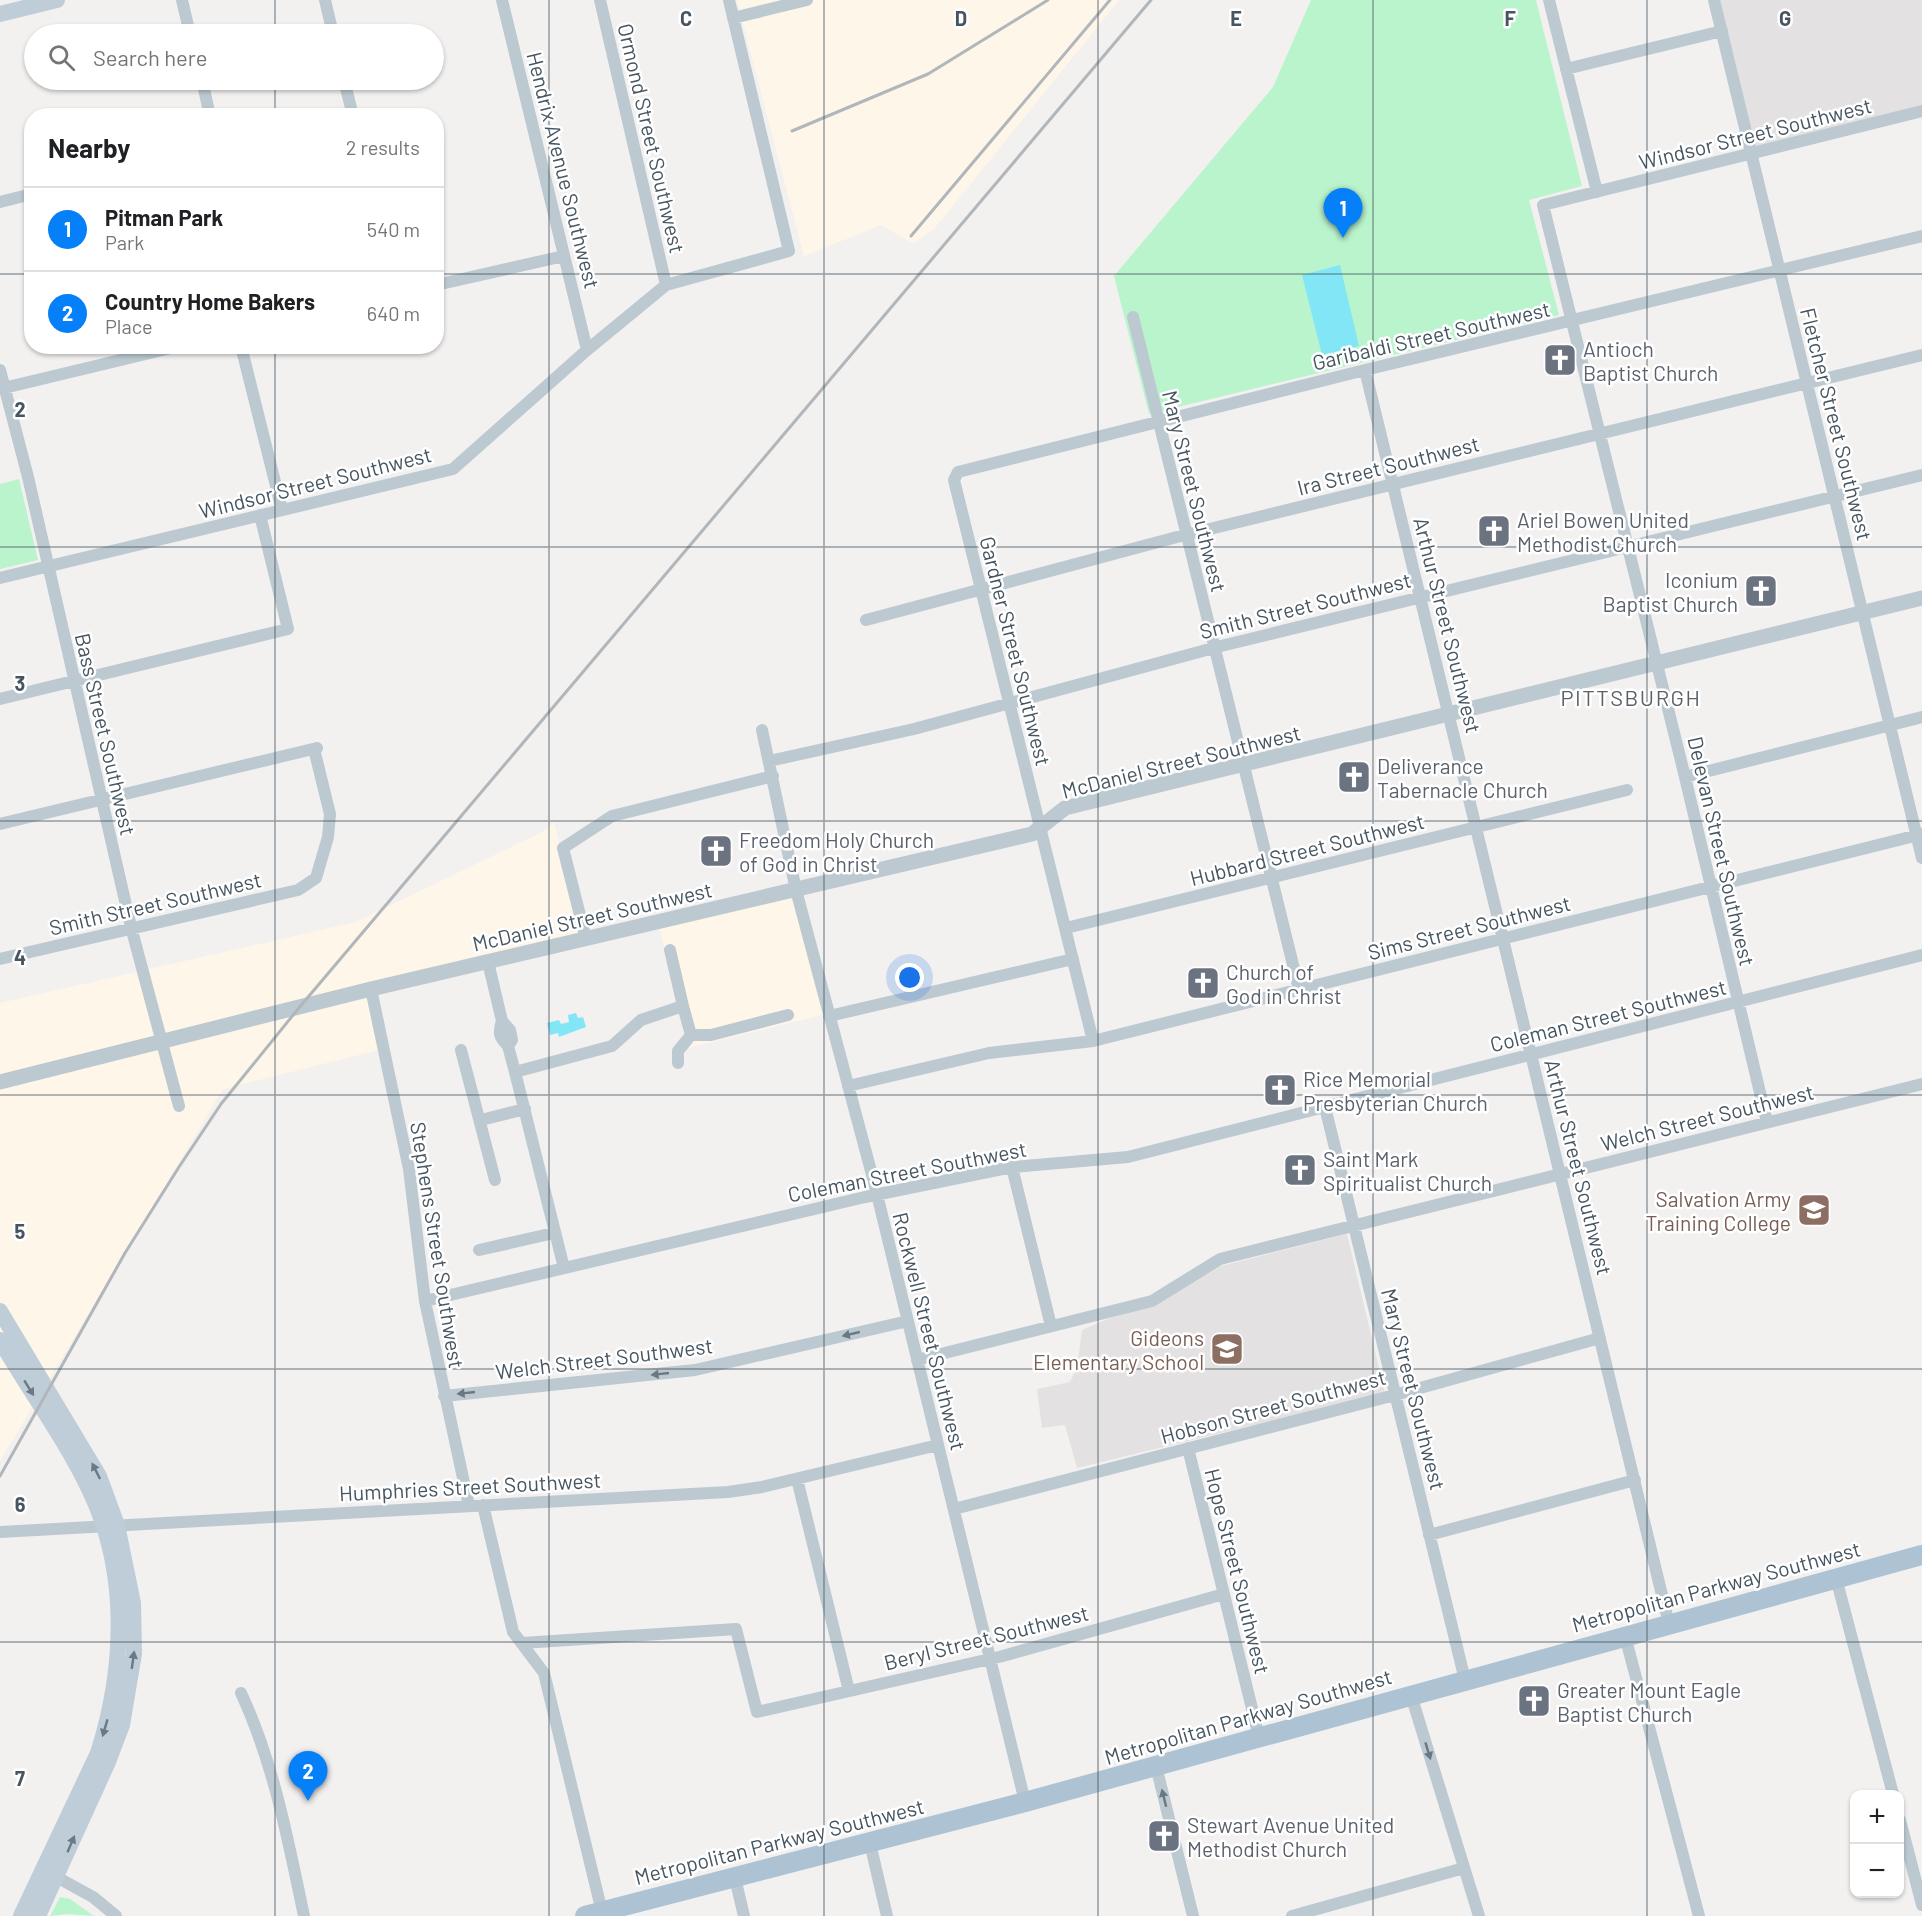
<!DOCTYPE html>
<meta charset="utf-8">
<style>
:root{--surface:#fff;--page:#f2f2f2;--text:#202124;--muted:#757577;--line:#e0e0e0;--accent:#0580f8}
body{margin:0;font-family:Barlow,sans-serif;background:var(--page);color:var(--text)}
.controls{position:absolute;right:18px;bottom:18px;display:grid;overflow:hidden;border-radius:12px;box-shadow:0 2px 4px #0004}
.controls button{width:54px;height:54px;display:grid;place-items:center;padding:0;border:0;border-bottom:2px solid var(--line);background:var(--surface);color:var(--text);font:30px sans-serif}
.you{position:absolute;left:910px;top:978px;width:21px;height:21px;margin:-15px;border:4px solid #fff;border-radius:50%;background:#1a73e8;box-shadow:0 0 0 9px #1a73e833}
.badge{display:grid;place-items:center;width:39px;height:39px;border-radius:50%;background:var(--accent);color:#fff;font-size:20px;font-weight:700}
.pin{position:absolute;translate:-50% -50px;filter:drop-shadow(0 2px 3px #0008)}
.pin::after{content:'';position:absolute;top:32px;width:21px;height:18px;background:inherit;clip-path:polygon(0 0,100% 0,50% 100%)}
.list{margin:0;padding:0;list-style:none}
h2{display:flex;justify-content:space-between;align-items:center;height:78px;margin:0;padding:0 24px;font-size:26px}
h2 small{font-size:20px;font-weight:400;color:var(--muted)}
.list li{display:grid;grid-template-columns:39px 1fr auto;gap:18px;align-items:center;box-sizing:border-box;height:84px;padding:0 24px;border-top:2px solid var(--line)}
.list b{display:block;font-size:22px;white-space:nowrap}
.list p{margin:0;font-size:20px;white-space:nowrap;color:var(--muted)}
.list em{font-size:20px;font-style:normal;color:var(--muted)}
.icon{flex:none;width:33px;height:33px;fill:none;stroke:currentColor;stroke-width:2;stroke-linecap:round;stroke-linejoin:round}
.map{position:relative;flex:none;width:1922px;height:1916px;overflow:hidden}
.search{position:absolute;background:var(--surface);box-shadow:0 2px 4px #0004;left:24px;top:24px;width:420px;height:66px;display:flex;align-items:center;gap:15px;box-sizing:border-box;padding:0 21px;border-radius:33px;color:var(--muted);font-size:22px}
.panel{position:absolute;background:var(--surface);box-shadow:0 2px 4px #0004;left:24px;top:108px;width:420px;height:246px;border-radius:24px}
.map>svg:first-child{display:block}
</style>
<div class="map">
<svg width="1922" height="1916" viewBox="0 0 1922 1916">
<rect width="100%" height="100%" fill="#f3f0f0"/>
<path fill="#fef6e9" d="M737,0h382l-184,228 -22,16 -32,-19 -77,31z
M554,822l31,122 -209,46 7,59 -160,40 -223,372v-458l356,-81 186,-90z
M799,890l31,123 -142,35 -29,-123z"/>
<path fill="#e4e1e2" d="M1716,0h206v116l-173,44z
M1347,1234l38,159 -308,75 -12,-43 -23,3 -5,-39 33,-7 7,-14 5,-38 28,-12 44,-13 67,-39z"/>
<path fill="#baf4cd" d="M1311,0h225l46,186 -53,14 30,115 -410,99 -35,-138 159,-189z
M19,479l19,81 -38,9v-85z
M60,1897l10,2 24,17 -27,-2 -17,2z"/>
<path fill="#83e6f6" d="M1340,265l19,81 -37,9 -20,-80z
M576,1013l2,5 5,-1 3,10 -27,10 -1,-4 -8,2 -3,-12 12,-3 2,4 8,-2 -1,-7z"/>
<g fill="none" stroke-linecap="round" stroke-linejoin="round">
<path stroke="#bcc9d1" stroke-width="12" d="M182,0l8,34
M325,0l8,34
M502,0l85,350
M600,0l66,285
M1549,0l48,192
M1714,0l208,858
M733,18l74,-18
M1566,69l156,-38
M202,80l8,36
M344,80l9,36
M0,202l32,-8
M436,285l128,-29
M1133,317l166,672
M241,346l41,164
M0,370l28,107 103,450 48,179
M1365,370l304,1254
M0,389l179,-43
M0,578l453,-109 134,-119 79,-65 123,-34 -60,-251
M866,620l311,-83 745,-182
M0,699l288,-70 -28,-114
M762,730l34,160 79,296 150,616
M769,761l145,-32 307,-83 701,-171
M1685,777l237,-60
M0,824l317,-76
M1066,928l561,-138
M586,939l-23,-91 49,-32 161,-40
M670,950l13,56
M0,959l298,-69 18,-12 12,-41 2,-23 -16,-65
M488,962l14,59 8,9 2,10 -4,6
M371,989l38,180 16,132 44,205
M829,1016l244,-57
M502,1021c-4,12 -3,16 6,25
M691,1035h20l77,-20
M1093,1041l-139,-561 4,-8 407,-102 557,-134
M508,1046l7,26
M461,1050l34,130
M848,1086l141,-33 104,-12 829,-207
M1325,1107l140,573
M481,1120l44,-11
M1767,1122l-82,-345 -142,-572 379,-94
M1012,1167l39,159
M479,1250l75,-17
M564,1268l-49,-196 97,-26 29,-26 42,-14 8,29 -13,16v12
M425,1301l440,-104 147,-30 116,-10 794,-202
M917,1360l235,-59 68,-42 702,-175
M444,1396l251,-26 213,-49
M1188,1448l71,289
M797,1479l52,212
M483,1505l30,127 31,41 59,243
M954,1509l441,-114 205,-57
M0,1532l728,-40 34,-5 176,-42
M1429,1535l206,-55
M1836,1578l57,216
M1625,1636l74,280
M522,1643l214,-14 21,83 242,-55 225,-63
M241,1693c33,71 47,147 63,223
M1411,1695l68,221
M1156,1766l37,150
M1900,1820l22,85
M870,1843l17,73
M51,1874l42,23 23,19
M735,1878l9,38
M1292,1916l172,-48"/>
<path stroke="#bcc9d1" stroke-width="15" d="M0,1082l371,-93 661,-155 33,-26 857,-210"/>
<path stroke="#bfcdd9" stroke-width="16" d="M0,14l57,-14
M0,1311l99,165 18,49 16,78 1,51 -12,71 -14,37 -70,154
M0,1340c29,50 64,97 89,149 40,82 36,179 9,264l-77,163"/>
<path stroke="#adc2d2" stroke-width="20" d="M585,1916l440,-114 897,-247"/>
<path stroke="#b1b6bb" stroke-width="3" d="M792,131l136,-57 120,-74
M911,236l199,-236
M0,1476l125,-223 54,-86 42,-63 77,-95 853,-1009"/>
</g>
<defs><path id="oneway-solid" d="M-6-.8H1V-3.2L6.5 0L1 3.2V.8H-6Z" transform="scale(1.5)"/></defs>
<g fill="#697882">
<use href="#oneway-solid" transform="translate(851 1334) rotate(167)"/>
<use href="#oneway-solid" transform="translate(660 1374) rotate(174)"/>
<use href="#oneway-solid" transform="translate(466 1393) rotate(174)"/>
<use href="#oneway-solid" transform="translate(1428 1751) rotate(73)"/>
<use href="#oneway-solid" transform="translate(1164 1798) rotate(-104)"/>
</g>
<g fill="#6a7984">
<use href="#oneway-solid" transform="translate(29 1388) rotate(58)"/>
<use href="#oneway-solid" transform="translate(96 1471) rotate(-117)"/>
<use href="#oneway-solid" transform="translate(133 1660) rotate(-82)"/>
<use href="#oneway-solid" transform="translate(105 1728) rotate(106)"/>
<use href="#oneway-solid" transform="translate(71 1844) rotate(-67)"/>
</g>
<path fill="none" stroke="#465560" stroke-width="1.5" stroke-opacity="0.55" d="M275,0v34M549,0v1916M824,0v1916M1098,0v1916M1373,0v1916M1647,0v1916M275,80v36M0,274h32M436,274h1486M275,346v1570M0,547h1922M0,821h1922M0,1095h1922M0,1369h1922M0,1642h1922"/>
<defs>
<g id="church-square" transform="scale(1.725)"><rect x="-9" y="-9" width="18" height="18" rx="4" fill="#6b7280" stroke="#fff"/><path d="M-1.2-6h2.4v3.5h3.3v2.4h-3.3V6h-2.4V-.1h-3.3v-2.4h3.3Z" fill="#fff"/></g>
<g id="university-square" transform="scale(1.725)"><rect x="-9" y="-9" width="18" height="18" rx="4" fill="#8d6e63" stroke="#fff"/><path d="M0-5L7-2L0 1L-7-2ZM-4 1L0 2.5L4 1V4Q0 6-4 4Z" fill="#fff"/></g>
<g id="school-square" transform="scale(1.725)"><rect x="-9" y="-9" width="18" height="18" rx="4" fill="#8d6e63" stroke="#fff"/><path d="M0-5L7-2L0 1L-7-2ZM-4 1L0 2.5L4 1V4Q0 6-4 4Z" fill="#fff"/></g>
</defs>
<g fill-rule="evenodd">
<use href="#church-square" x="1560" y="360"/>
<use href="#church-square" x="1494" y="531"/>
<use href="#church-square" x="1761" y="591"/>
<use href="#church-square" x="1354" y="777"/>
<use href="#church-square" x="716" y="851"/>
<use href="#church-square" x="1203" y="983"/>
<use href="#church-square" x="1280" y="1090"/>
<use href="#church-square" x="1300" y="1170"/>
<use href="#university-square" x="1814" y="1210"/>
<use href="#school-square" x="1227" y="1349"/>
<use href="#church-square" x="1534" y="1701"/>
<use href="#church-square" x="1164" y="1836"/>
</g>
<g text-anchor="middle" dominant-baseline="central" stroke-width="5" stroke-linejoin="round" paint-order="stroke">
<g font-size="21" fill="#465560" stroke="#fff">
<text transform="translate(1755 133) rotate(-14)">Windsor Street Southwest</text>
<text transform="translate(652 138) rotate(77)">Ormond Street Southwest</text>
<text transform="translate(564 170) rotate(76)">Hendrix Avenue Southwest</text>
<text transform="translate(1431 335) rotate(-13)">Garibaldi Street Southwest</text>
<text transform="translate(1837 424) rotate(76)">Fletcher Street Southwest</text>
<text transform="translate(1388 465) rotate(-14)">Ira Street Southwest</text>
<text transform="translate(315 482) rotate(-14)">Windsor Street Southwest</text>
<text transform="translate(1195 491) rotate(76)">Mary Street Southwest</text>
<text transform="translate(1305 605) rotate(-14)">Smith Street Southwest</text>
<text transform="translate(1448 625) rotate(76)">Arthur Street Southwest</text>
<text transform="translate(1016 651) rotate(76)">Gardner Street Southwest</text>
<text transform="translate(106 734) rotate(77)">Bass Street Southwest</text>
<text transform="translate(1181 761) rotate(-14)">McDaniel Street Southwest</text>
<text transform="translate(1307 849) rotate(-14)">Hubbard Street Southwest</text>
<text transform="translate(1722 851) rotate(77)">Delevan Street Southwest</text>
<text transform="translate(155 903) rotate(-13)">Smith Street Southwest</text>
<text transform="translate(592 916) rotate(-13)">McDaniel Street Southwest</text>
<text transform="translate(1469 927) rotate(-14)">Sims Street Southwest</text>
<text transform="translate(1608 1015) rotate(-14)">Coleman Street Southwest</text>
<text transform="translate(1707 1117) rotate(-14)">Welch Street Southwest</text>
<text transform="translate(1579 1167) rotate(76)">Arthur Street Southwest</text>
<text transform="translate(907 1171) rotate(-11)">Coleman Street Southwest</text>
<text transform="translate(438 1245) rotate(81)">Stephens Street Southwest</text>
<text transform="translate(930 1331) rotate(76)">Rockwell Street Southwest</text>
<text transform="translate(604 1358) rotate(-7)">Welch Street Southwest</text>
<text transform="translate(1414 1389) rotate(76)">Mary Street Southwest</text>
<text transform="translate(1273 1406) rotate(-15)">Hobson Street Southwest</text>
<text transform="translate(470 1486) rotate(-3)">Humphries Street Southwest</text>
<text transform="translate(1238 1571) rotate(76)">Hope Street Southwest</text>
<text transform="translate(1716 1586) rotate(-15)">Metropolitan Parkway Southwest</text>
<text transform="translate(986 1637) rotate(-14)">Beryl Street Southwest</text>
<text transform="translate(1248 1716) rotate(-16)">Metropolitan Parkway Southwest</text>
<text transform="translate(779 1841) rotate(-14)">Metropolitan Parkway Southwest</text>
</g>
<g font-size="21" fill="#5b616d" stroke="#fff" text-anchor="start">
<text x="1583" y="348">Antioch<tspan x="1583" dy="24">Baptist Church</tspan></text>
<text x="1517" y="519">Ariel Bowen United<tspan x="1517" dy="24">Methodist Church</tspan></text>
<text x="1738" y="579" text-anchor="end">Iconium<tspan x="1738" dy="24">Baptist Church</tspan></text>
<text x="1377" y="765">Deliverance<tspan x="1377" dy="24">Tabernacle Church</tspan></text>
<text x="739" y="839">Freedom Holy Church<tspan x="739" dy="24">of God in Christ</tspan></text>
<text x="1226" y="971">Church of<tspan x="1226" dy="24">God in Christ</tspan></text>
<text x="1303" y="1078">Rice Memorial<tspan x="1303" dy="24">Presbyterian Church</tspan></text>
<text x="1323" y="1158">Saint Mark<tspan x="1323" dy="24">Spiritualist Church</tspan></text>
<text x="1557" y="1689">Greater Mount Eagle<tspan x="1557" dy="24">Baptist Church</tspan></text>
<text x="1187" y="1824">Stewart Avenue United<tspan x="1187" dy="24">Methodist Church</tspan></text>
</g>
<g font-size="21" fill="#785e54" stroke="#fff" text-anchor="end">
<text x="1791" y="1198">Salvation Army<tspan x="1791" dy="24">Training College</tspan></text>
<text x="1204" y="1337">Gideons<tspan x="1204" dy="24">Elementary School</tspan></text>
</g>
<g font-size="22" letter-spacing="1.5" fill="#5c6166" stroke="#fff">
<text x="1631" y="697">PITTSBURGH</text>
</g>
</g>
<g font-size="20" text-anchor="middle" font-weight="bold" fill="#465560" stroke="#fff" stroke-width="5" stroke-linejoin="round" paint-order="stroke">
<text x="686" y="26">C</text>
<text x="961" y="26">D</text>
<text x="1236" y="26">E</text>
<text x="1510" y="26">F</text>
<text x="1785" y="26">G</text>
<text x="20" y="417">2</text>
<text x="20" y="691">3</text>
<text x="20" y="965">4</text>
<text x="20" y="1239">5</text>
<text x="20" y="1512">6</text>
<text x="20" y="1786">7</text>
</g>
</svg>
<div class="controls">
<button>+</button>
<button>−</button>
</div>
<div class="you"></div>
<div class="pin badge" style="left:1343px;top:238px">1</div>
<div class="pin badge" style="left:308px;top:1801px">2</div>
<div class="search"><svg class="icon" aria-label="search" viewBox="0 0 24 24"><circle cx="10" cy="10" r="6"/><path d="M15 15l6 6"/></svg>Search here</div>
<section class="panel">
<h2>Nearby<small>2 results</small></h2>
<ul class="list">
<li><span class="badge">1</span><div><b>Pitman Park</b><p>Park</p></div><em>540 m</em></li>
<li><span class="badge">2</span><div><b>Country Home Bakers</b><p>Place</p></div><em>640 m</em></li>
</ul>
</section>
</div>
